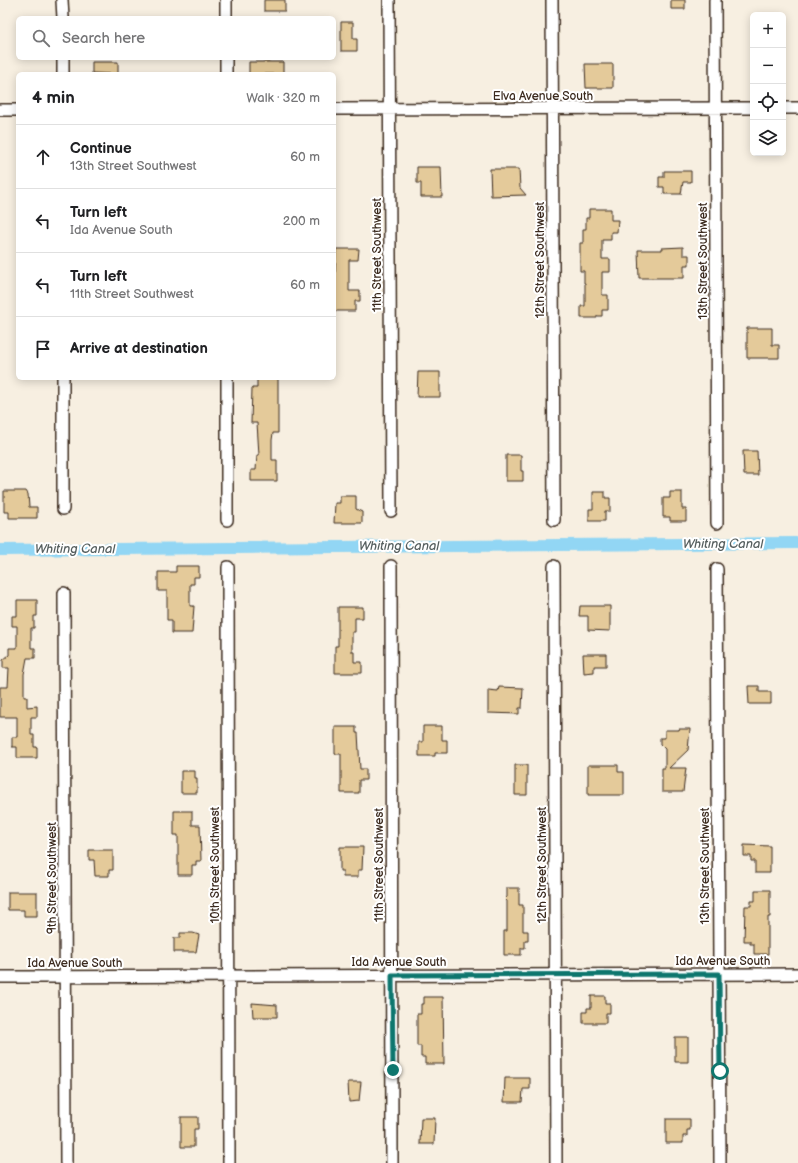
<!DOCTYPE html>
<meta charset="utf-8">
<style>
:root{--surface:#fff;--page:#f2f2f2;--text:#202124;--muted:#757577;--line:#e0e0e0}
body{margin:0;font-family:"Balsamiq Sans",sans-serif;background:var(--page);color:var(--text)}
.controls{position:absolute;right:12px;top:12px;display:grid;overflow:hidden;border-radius:6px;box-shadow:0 2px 10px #0003}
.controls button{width:36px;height:36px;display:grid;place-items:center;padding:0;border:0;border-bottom:1px solid var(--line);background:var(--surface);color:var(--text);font:20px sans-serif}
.stop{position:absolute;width:12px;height:12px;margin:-9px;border:3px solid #0f766e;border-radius:50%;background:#fff}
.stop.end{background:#0f766e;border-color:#fff;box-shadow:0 1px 4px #0008}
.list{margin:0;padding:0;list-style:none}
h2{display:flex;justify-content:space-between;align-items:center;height:52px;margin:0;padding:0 16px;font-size:17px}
h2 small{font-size:13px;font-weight:400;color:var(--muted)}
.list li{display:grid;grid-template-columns:26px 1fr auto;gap:12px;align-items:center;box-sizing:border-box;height:64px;padding:0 16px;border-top:1px solid var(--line)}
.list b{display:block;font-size:15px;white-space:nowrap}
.list p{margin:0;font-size:13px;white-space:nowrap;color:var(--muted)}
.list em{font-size:13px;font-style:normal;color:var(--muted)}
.icon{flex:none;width:22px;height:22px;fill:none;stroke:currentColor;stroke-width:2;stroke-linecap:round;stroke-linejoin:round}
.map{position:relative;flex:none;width:798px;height:1163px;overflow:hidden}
.search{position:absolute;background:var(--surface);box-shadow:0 2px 10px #0003;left:16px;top:16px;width:320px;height:44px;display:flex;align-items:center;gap:10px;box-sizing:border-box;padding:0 14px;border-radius:6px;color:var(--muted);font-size:15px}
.panel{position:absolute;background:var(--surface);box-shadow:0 2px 10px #0003;left:16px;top:72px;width:320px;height:308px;border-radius:6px}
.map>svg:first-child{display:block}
</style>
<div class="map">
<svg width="798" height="1163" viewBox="0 0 798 1163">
<rect width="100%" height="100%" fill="#f7efe1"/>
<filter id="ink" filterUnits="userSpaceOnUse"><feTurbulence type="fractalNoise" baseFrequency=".025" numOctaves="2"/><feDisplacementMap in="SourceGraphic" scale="8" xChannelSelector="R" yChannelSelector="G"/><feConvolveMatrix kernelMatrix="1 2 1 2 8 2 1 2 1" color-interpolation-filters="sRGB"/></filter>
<g filter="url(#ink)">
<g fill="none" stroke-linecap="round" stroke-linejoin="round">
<path stroke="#92d6f4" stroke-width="12" d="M0,550l798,-7"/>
</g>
<path fill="#e4ca9a" stroke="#3b2a1e" d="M264,0h21v11h-21z
M671,0h14v9h-14z
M341,22h12v17h4v12h-16z
M92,62h26v12l-26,-1z
M249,62h34v12h-34z
M585,64h28v24h-27z
M417,167h24l1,30h-21v-14h-4z
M490,169h29l1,19 6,7 -35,1z
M664,171h27v11h-8l-2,12h-17v-7h-5v-10h5z
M589,209h22v11h7l-1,12h-6v8h-9v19h8v13h-8v23h6v15h-6v6h-5v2h-16v-12h4v-23h-1v-12h-4v-28h3v-14h3v-11h3z
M683,247v8h6v10h-5v13h-45l-1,-28h24v-2z
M336,249h23l-1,11h-9v31h11v10h-5v10h-21z
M747,328h25v17h7v13h-32z
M418,372h22v25h-23z
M259,378h19v55h-5l-1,7v20h5v21h-26v-11h5l1,-15h2l-2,-32h-6l1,-35h5v-9z
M743,451h14l1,24h-14z
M506,455h15v16h2v10h-17z
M4,491h22l2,3 1,13h8v11h-28v-6h-5z
M593,492h12v6h5v13h-5v10h-16v-12h4z
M670,492h12v17h4v12h-16v-4h-7v-19h7z
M340,496h16v13l6,3v11h-28l1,-20h5z
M176,566h23v11h-5v7h-4v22h4l-2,27h-20v-13h-5v-29h-9v-19h18z
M17,600h20v16h-3v12h-3v20h4v10h-8l-3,16v23h3v10l10,-1v11h-6v18h3v12h3v11h-20v-11h-5v-10h5v-20h-17v-30h8l1,-19h-6v-8l6,-5v-7h8v-22h-5v-10h5z
M580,606h30v25l-22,-1v-14h-9z
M338,607h25v11h-8v14h-3v20h2v10h8v11h-27v-27h3z
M583,654h23v12h-12v6l-10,1z
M748,686h11v6h12v12h-22z
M499,687l24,1 -1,20h-3v6l-31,-1v-23l10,1z
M423,726h19v14h5v13h-12v3h-16v-14h4z
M335,727h21v6h2l2,36h6v11h-7v13h-18v-39h-6z
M679,729h11l-2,21 -19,18h17l-3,24h-21v-24h3v-19l-5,-5v-6h5v-8h14z
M515,765h12v30h-12z
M588,765h30v7h6v23h-36z
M181,771h14v7h2v15h-16z
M174,811h18v14h8l1,36h-5v4h-4v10h-14v-40h-4z
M744,845l26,1v27h-15v-12h-4v-5h-7z
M340,847h23l-1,23h-4v7h-15v-6h-3z
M89,850h24v20h-4v6h-14l-1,-16h-5z
M507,888h12v17h4v26h5v10h-3v7h-4v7h-17v-24h3v-30l-2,-2 2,-2z
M755,890h15v27h-2v37h-14v-10h-4v-3h-6l1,-35h6v-5h4z
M8,892h29v24h-13v-6h-16z
M180,933h13l6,2 -3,17h-22v-14h6z
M591,996h14v7h5v10h-4v10h-23v-11h4v-4h4z
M424,997h19l1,67h-19v-7h-4v-11h-4v-32h4v-10h3z
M252,1003l25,2v12h-24z
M675,1037h13v25h-13z
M505,1078h25v11h-7l-1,13h-18z
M348,1082h13l-2,19 -10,1z
M181,1117h17v12h-4v18h-13z
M421,1118h14l-1,26h-14z
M666,1119h24v11h-3v6h-4v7h-17z"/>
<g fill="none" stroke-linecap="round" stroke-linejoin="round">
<g stroke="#3b2a1e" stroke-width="14">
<path id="street" d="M62,0l1,18
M226,0v18
M389,0l2,511
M552,0l2,520
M715,0l2,523
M63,74v-16
M226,74v-16
M783,108h15
M334,109l419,-1
M0,110h18
M63,378v131
M227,378v142
M391,566l1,597
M554,566l2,597
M228,567l1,596
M717,569l3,594
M64,593l2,570
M0,977l798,-3"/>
</g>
<use href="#street" stroke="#fff" stroke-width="11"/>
</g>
</g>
<g fill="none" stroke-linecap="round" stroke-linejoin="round" filter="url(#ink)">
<path stroke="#0f766e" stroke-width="5" d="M393,1070l-1,-95 327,-1 1,97"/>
</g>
<g text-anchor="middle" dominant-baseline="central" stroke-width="4" stroke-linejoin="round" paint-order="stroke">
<g font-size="12" fill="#3b2a1e" stroke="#fff">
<text x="543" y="96">Elva Avenue South</text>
<text transform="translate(377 255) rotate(-90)">11th Street Southwest</text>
<text transform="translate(540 260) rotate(-90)">12th Street Southwest</text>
<text transform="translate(703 261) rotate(-90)">13th Street Southwest</text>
<text transform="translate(215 865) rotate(-90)">10th Street Southwest</text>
<text transform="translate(379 865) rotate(-90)">11th Street Southwest</text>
<text transform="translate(542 865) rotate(-90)">12th Street Southwest</text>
<text transform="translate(705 866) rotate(-90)">13th Street Southwest</text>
<text transform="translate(52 878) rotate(-90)">9th Street Southwest</text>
<text x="723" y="961">Ida Avenue South</text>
<text x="399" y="962">Ida Avenue South</text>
<text x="75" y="963">Ida Avenue South</text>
</g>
<g font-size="13" font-style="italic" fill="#555e5e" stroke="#fff">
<text x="723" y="544">Whiting Canal</text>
<text x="399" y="546">Whiting Canal</text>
<text x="75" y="549">Whiting Canal</text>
</g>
</g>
</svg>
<div class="controls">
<button>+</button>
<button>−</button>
<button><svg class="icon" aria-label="locate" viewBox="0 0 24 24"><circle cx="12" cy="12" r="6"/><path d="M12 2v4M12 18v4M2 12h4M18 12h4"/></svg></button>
<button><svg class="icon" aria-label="layers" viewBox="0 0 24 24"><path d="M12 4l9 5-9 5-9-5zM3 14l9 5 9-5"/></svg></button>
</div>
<div class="stop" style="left:720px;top:1071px"></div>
<div class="stop end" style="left:393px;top:1070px"></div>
<div class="search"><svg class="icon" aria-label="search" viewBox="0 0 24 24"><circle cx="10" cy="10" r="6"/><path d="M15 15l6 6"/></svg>Search here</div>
<section class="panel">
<h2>4 min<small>Walk · 320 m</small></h2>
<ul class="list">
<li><svg class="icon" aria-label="ahead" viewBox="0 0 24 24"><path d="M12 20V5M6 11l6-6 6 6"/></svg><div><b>Continue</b><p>13th Street Southwest</p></div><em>60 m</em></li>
<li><svg class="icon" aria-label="left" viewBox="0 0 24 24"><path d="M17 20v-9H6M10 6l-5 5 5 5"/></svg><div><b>Turn left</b><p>Ida Avenue South</p></div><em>200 m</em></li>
<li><svg class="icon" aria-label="left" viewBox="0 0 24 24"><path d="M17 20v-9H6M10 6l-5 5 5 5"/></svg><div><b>Turn left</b><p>11th Street Southwest</p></div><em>60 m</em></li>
<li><svg class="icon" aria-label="arrive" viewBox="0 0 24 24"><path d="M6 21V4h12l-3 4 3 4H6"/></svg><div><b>Arrive at destination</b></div></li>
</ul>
</section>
</div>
